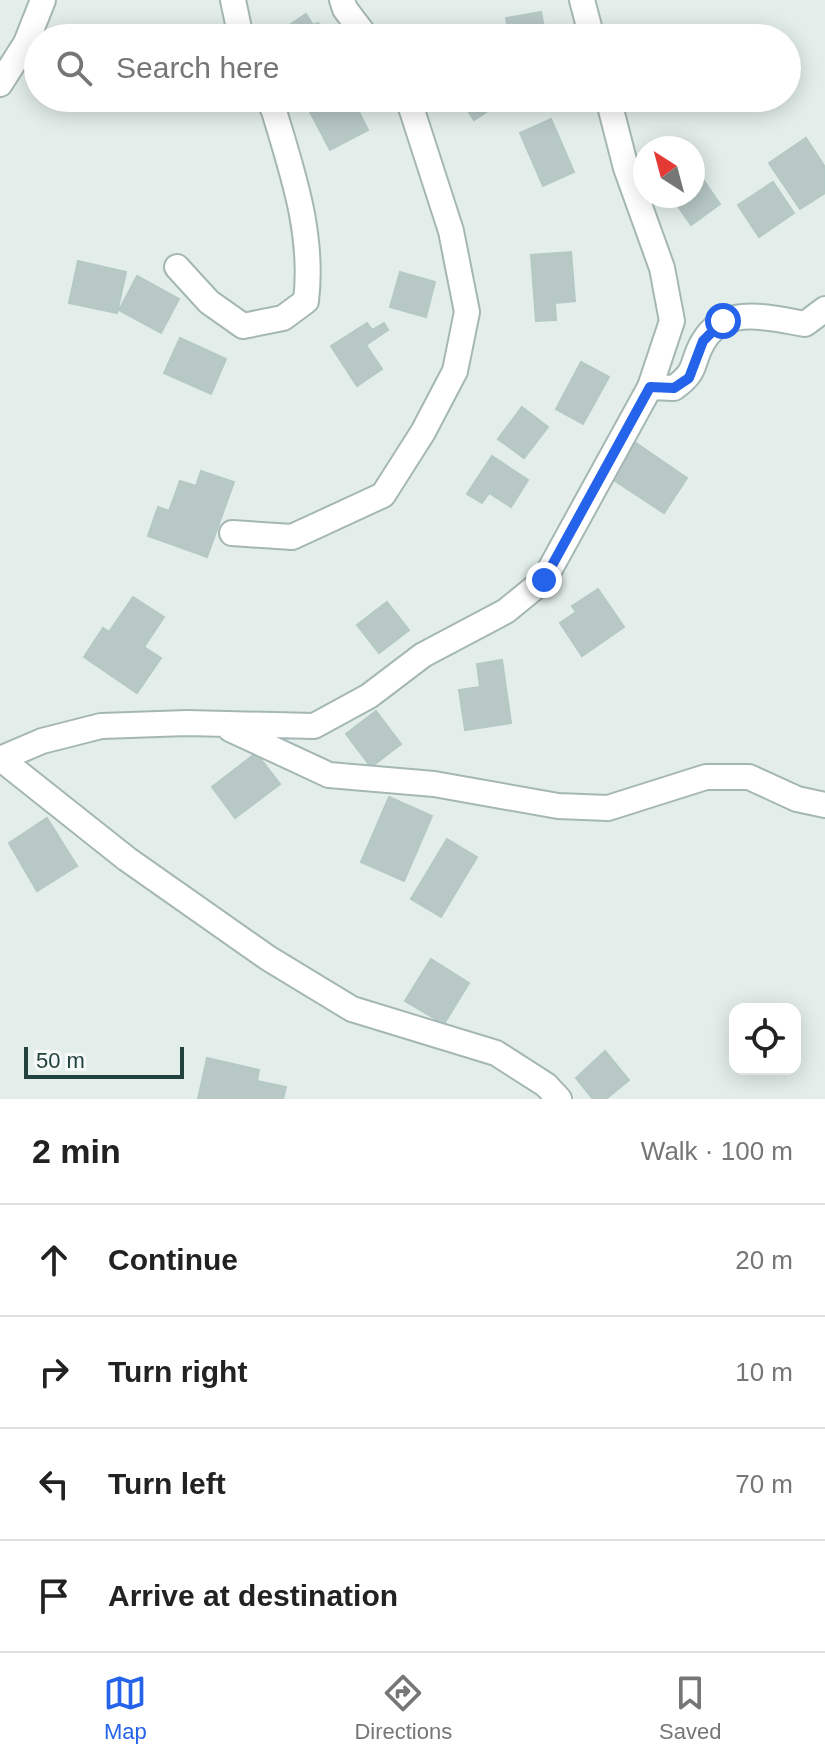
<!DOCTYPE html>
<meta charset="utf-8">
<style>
:root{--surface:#fff;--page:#f2f2f2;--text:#222;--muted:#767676;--line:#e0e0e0;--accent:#2563eb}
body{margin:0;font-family:Arial,sans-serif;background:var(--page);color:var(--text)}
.controls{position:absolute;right:24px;bottom:24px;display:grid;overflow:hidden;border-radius:16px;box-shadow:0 4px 20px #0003}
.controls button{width:72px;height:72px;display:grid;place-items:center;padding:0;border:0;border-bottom:2px solid var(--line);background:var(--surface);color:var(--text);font:40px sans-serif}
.compass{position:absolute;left:633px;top:136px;width:72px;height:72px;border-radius:50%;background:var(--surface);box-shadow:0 4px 20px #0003;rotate:324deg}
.scale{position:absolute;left:24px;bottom:20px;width:160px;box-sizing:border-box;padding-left:8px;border:4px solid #21423e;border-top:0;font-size:22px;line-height:28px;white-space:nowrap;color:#21423e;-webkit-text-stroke:6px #f5faf8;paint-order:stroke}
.stop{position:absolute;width:24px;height:24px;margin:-18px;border:6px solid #2563eb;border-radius:50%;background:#fff}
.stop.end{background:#2563eb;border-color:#fff;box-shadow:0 2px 8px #0008}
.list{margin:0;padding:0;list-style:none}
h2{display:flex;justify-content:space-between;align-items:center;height:104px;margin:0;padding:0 32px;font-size:34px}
h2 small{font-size:26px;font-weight:400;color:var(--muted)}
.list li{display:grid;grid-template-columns:52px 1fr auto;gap:24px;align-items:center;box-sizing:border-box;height:112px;padding:0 32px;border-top:2px solid var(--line)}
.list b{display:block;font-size:30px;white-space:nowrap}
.list em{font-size:26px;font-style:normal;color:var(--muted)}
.icon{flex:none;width:44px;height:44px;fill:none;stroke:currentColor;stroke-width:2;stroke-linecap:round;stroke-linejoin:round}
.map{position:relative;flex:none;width:825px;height:1099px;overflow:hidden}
.search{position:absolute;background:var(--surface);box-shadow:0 4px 20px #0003;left:24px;right:24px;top:24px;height:88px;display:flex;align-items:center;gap:20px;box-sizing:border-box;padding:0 28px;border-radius:44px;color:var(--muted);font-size:30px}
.sheet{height:552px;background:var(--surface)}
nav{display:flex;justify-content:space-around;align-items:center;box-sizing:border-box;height:112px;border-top:2px solid var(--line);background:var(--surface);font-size:22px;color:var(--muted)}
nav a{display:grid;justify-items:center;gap:4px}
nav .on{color:var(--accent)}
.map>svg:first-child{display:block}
</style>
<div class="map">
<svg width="825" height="1099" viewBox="0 0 825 1099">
<rect width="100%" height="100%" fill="#e3eeeb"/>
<path fill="#b8c9c5" stroke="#b5c9c4" stroke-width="2" d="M541,12l5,26h-37l-3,-20z
M306,14l7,11 5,-2 10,15h-32l-8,-12z
M327,98h25l16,32 -38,20 -22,-42z
M460,98h41l2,3 -29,19z
M551,119l23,53 -31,14 -23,-53z
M806,138l19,29v26l-25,16 -31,-46z
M695,168l25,36 -29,21 -20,-29h22z
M773,182l21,31 -35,24 -21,-32z
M571,252l4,49 -20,2 1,17 -20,1 -5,-66z
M78,261l48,11 -9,41 -48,-10z
M400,272l35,10 -9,35 -36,-10z
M137,276l42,23 -18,34 -42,-23z
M367,323l5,7 12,-7 4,7 -22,15 16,24 -25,17 -26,-40z
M180,338l46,21 -15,35 -47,-21z
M581,362l28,15 -26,47 -27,-15z
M522,407l26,20 -24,31 -26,-19z
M636,443l51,35 -23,35 -52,-34z
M492,456l36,24 -17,27 -22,-14 -7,10 -15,-9z
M201,471l33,11 -27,75 -59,-21 10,-29 11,4 11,-30 16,5z
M598,589l26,38 -42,29 -22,-33 16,-11 -4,-6z
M133,597l31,20 -20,30 17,11 -24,35 -53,-36 19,-29 6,4z
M387,602l22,28 -30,23 -22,-28z
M502,660l9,63 -46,7 -6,-40 21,-3 -3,-23z
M376,711l25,33 -30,23 -25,-33z
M256,753l24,31 -45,34 -23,-31z
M389,797l43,19 -28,65 -43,-19z
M47,818l30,48 -40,25 -28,-48z
M447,839l30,18 -36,60 -30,-18z
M431,959l38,24 -25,41 -39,-23z
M605,1051l24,29 -23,19h-13l-17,-21z
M207,1058l52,12 -2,11 29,6 -3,12h-85z"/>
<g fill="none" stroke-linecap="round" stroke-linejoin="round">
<g stroke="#a5b7b4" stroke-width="28">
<path id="minor" d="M233,0l8,38
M342,0l3,9 22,29
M0,84l26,-41 17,-43
M177,267l32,35 34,24 40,-8 23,-17c8,-66 -13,-127 -32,-190l-6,-13
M650,387l24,1c25,-18 16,-24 29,-46 22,-38 66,-24 102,-18l20,-15
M232,533l60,4 91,-42 40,-63 32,-61 12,-59 -16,-81 -43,-133"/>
</g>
<g stroke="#a5b7b4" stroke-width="28">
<path id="tertiary" d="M582,0l10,38
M230,729l99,46 105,9 124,22 50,2 98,-31h43l48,22 28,6
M0,759l42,-18 59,-15 86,-3 127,3 55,-30 54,-41 83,-44 38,-31 106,-193 22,-66 -10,-53 -36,-100 -18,-70
M1,759l126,100 141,99 84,51 144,44 50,32 13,14"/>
</g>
<use href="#minor" stroke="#fff" stroke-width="24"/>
<use href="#tertiary" stroke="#fff" stroke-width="24"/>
</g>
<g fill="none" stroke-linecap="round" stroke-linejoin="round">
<path stroke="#2563eb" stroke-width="10" d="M544,580l106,-193 24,1 15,-10 14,-37 20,-20"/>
</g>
</svg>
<div class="controls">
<button><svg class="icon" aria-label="locate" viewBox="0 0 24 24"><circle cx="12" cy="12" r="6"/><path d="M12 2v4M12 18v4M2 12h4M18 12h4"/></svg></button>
</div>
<svg class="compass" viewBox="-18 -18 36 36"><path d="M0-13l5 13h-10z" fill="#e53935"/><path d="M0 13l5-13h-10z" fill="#767676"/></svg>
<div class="scale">50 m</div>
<div class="stop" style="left:723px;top:321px"></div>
<div class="stop end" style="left:544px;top:580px"></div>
<div class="search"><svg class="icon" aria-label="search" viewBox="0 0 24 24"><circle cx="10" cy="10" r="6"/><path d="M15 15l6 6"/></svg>Search here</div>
</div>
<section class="sheet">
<h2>2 min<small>Walk · 100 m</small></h2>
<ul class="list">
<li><svg class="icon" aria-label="ahead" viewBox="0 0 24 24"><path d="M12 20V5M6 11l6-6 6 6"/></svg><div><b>Continue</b></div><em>20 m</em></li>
<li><svg class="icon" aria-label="right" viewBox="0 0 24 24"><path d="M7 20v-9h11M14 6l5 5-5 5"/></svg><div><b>Turn right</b></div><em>10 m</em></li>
<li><svg class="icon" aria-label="left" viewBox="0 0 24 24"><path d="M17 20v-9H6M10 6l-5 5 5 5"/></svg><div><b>Turn left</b></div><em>70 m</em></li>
<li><svg class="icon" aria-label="arrive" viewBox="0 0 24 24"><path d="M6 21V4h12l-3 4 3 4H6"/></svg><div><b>Arrive at destination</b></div></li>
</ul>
</section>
<nav>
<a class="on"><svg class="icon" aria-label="map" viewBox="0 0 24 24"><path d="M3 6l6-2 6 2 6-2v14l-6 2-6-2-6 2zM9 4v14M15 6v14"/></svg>Map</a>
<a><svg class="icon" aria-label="directions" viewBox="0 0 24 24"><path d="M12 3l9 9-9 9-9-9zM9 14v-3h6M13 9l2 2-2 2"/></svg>Directions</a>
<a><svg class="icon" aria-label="saved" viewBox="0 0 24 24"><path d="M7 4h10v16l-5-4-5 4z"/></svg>Saved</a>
</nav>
